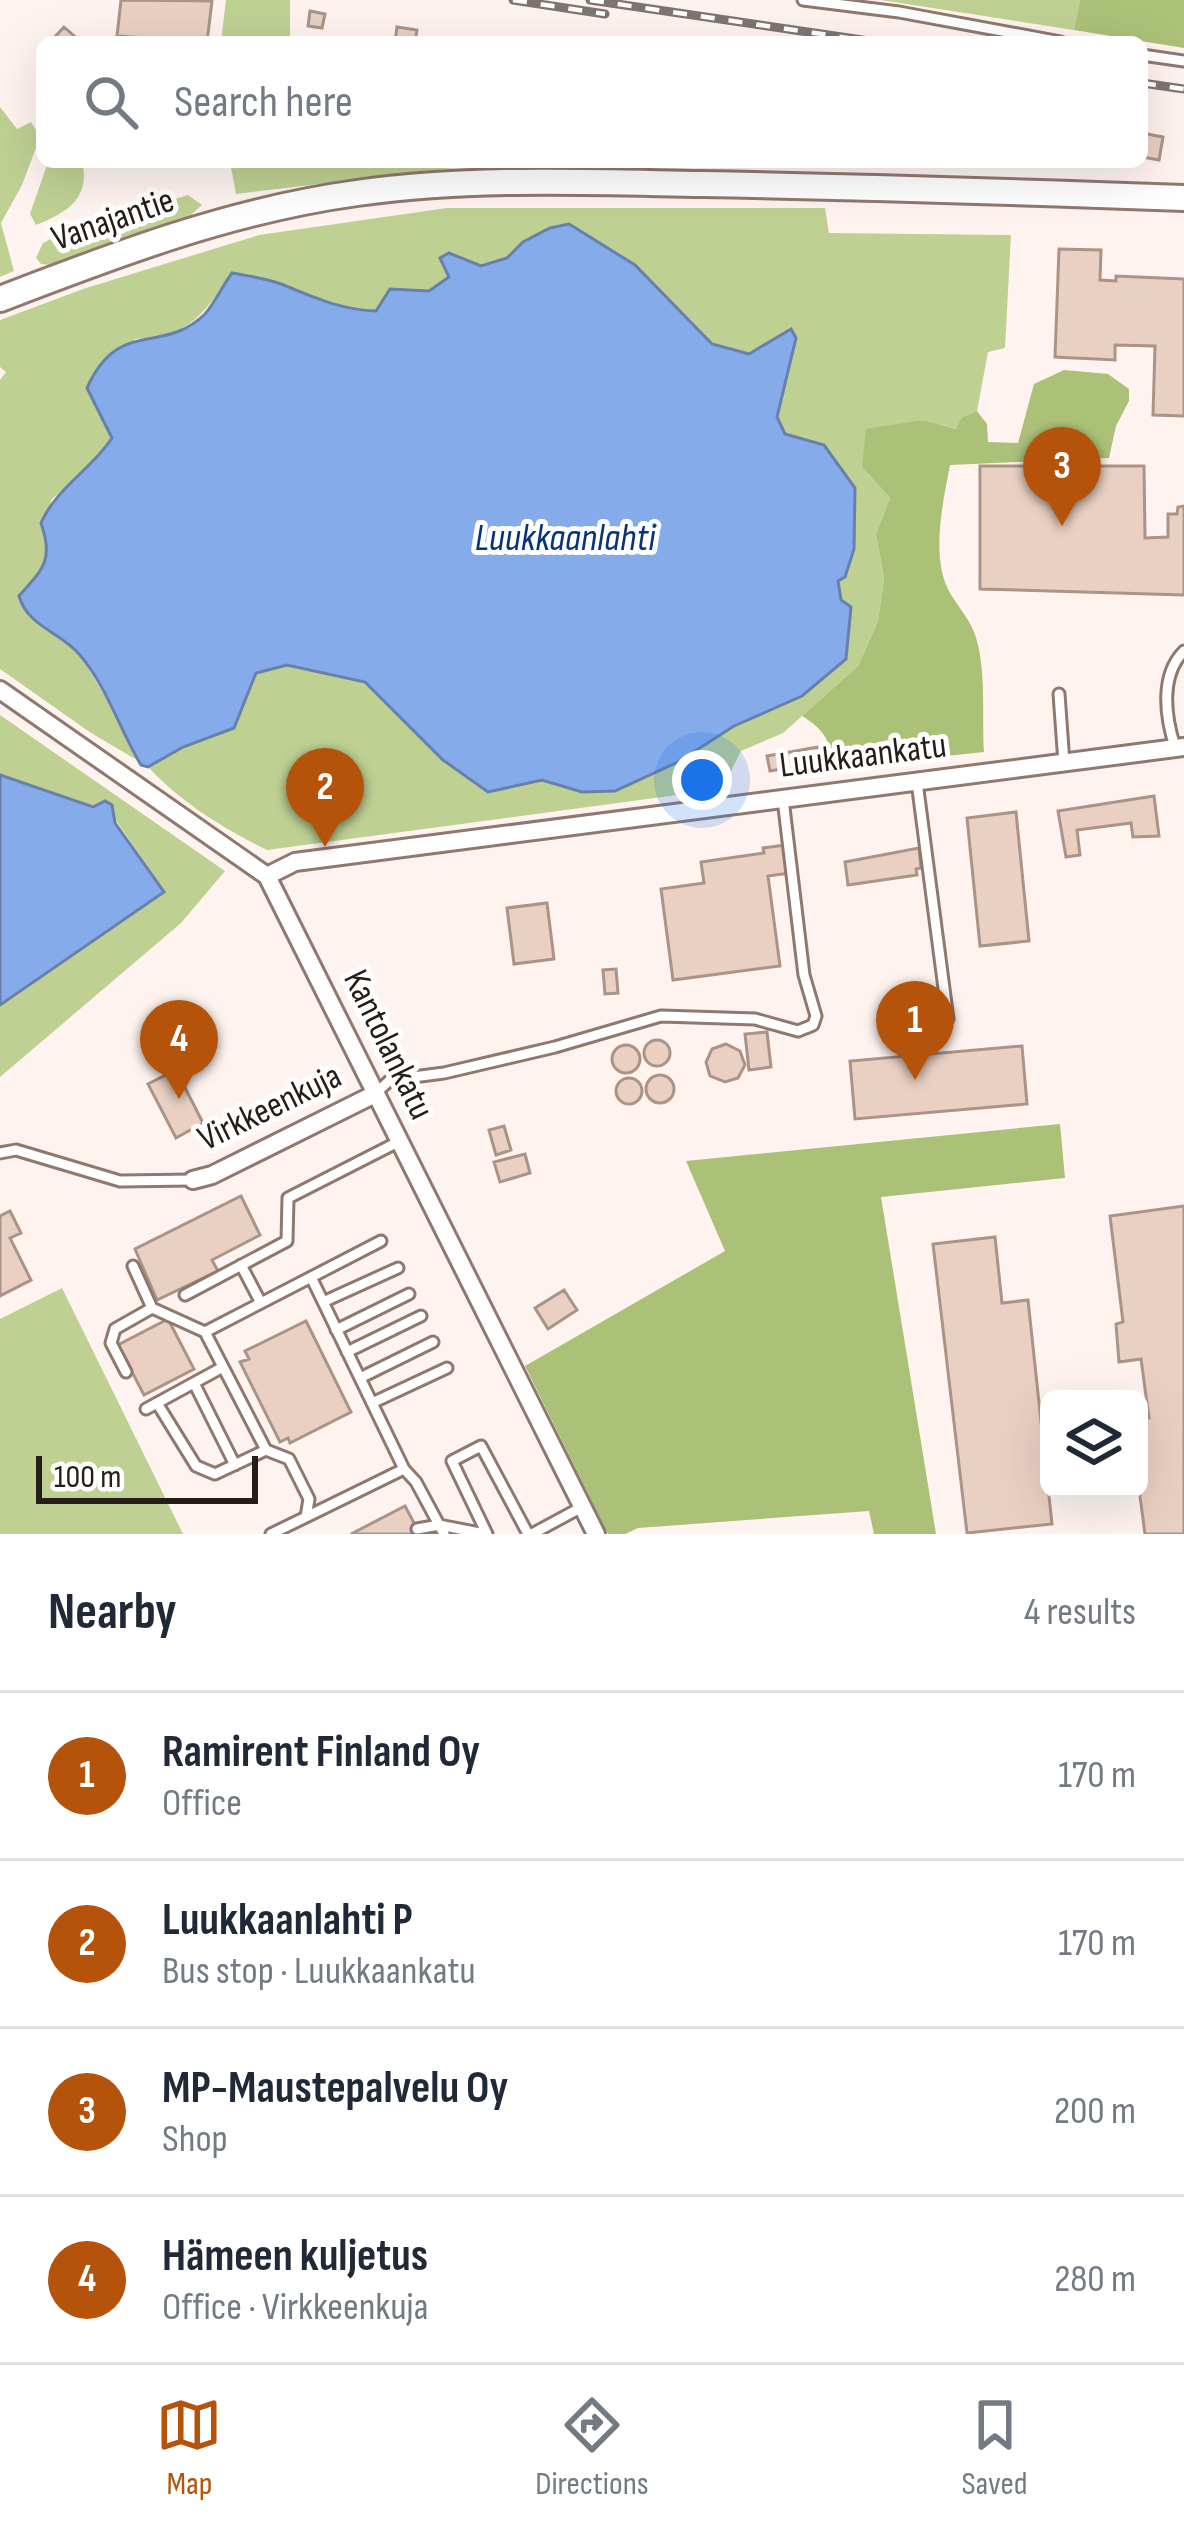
<!DOCTYPE html>
<meta charset="utf-8">
<style>
:root{--surface:#fff;--page:#f6f6f7;--text:#1f2937;--muted:#747a83;--line:#e0e1e3;--accent:#b45309}
body{margin:0;font-family:"Sofia Sans Condensed",sans-serif;background:var(--page);color:var(--text)}
.controls{position:absolute;right:36px;bottom:36px;display:grid;overflow:hidden;border-radius:18px;box-shadow:0 12px 48px #0002}
.controls button{width:108px;height:108px;display:grid;place-items:center;padding:0;border:0;border-bottom:3px solid var(--line);background:var(--surface);color:var(--text);font:60px sans-serif}
.scale{position:absolute;left:36px;bottom:30px;width:222px;box-sizing:border-box;padding-left:12px;border:6px solid #261d19;border-top:0;font-size:33px;line-height:42px;white-space:nowrap;color:#261d19;-webkit-text-stroke:9px #fff;paint-order:stroke}
.you{position:absolute;left:702px;top:780px;width:42px;height:42px;margin:-30px;border:9px solid #fff;border-radius:50%;background:#1a73e8;box-shadow:0 0 0 18px #1a73e833}
.badge{display:grid;place-items:center;width:78px;height:78px;border-radius:50%;background:var(--accent);color:#fff;font-size:39px;font-weight:700}
.pin{position:absolute;translate:-50% -99px;filter:drop-shadow(0 3px 6px #0008)}
.pin::after{content:'';position:absolute;top:63px;width:42px;height:36px;background:inherit;clip-path:polygon(0 0,100% 0,50% 100%)}
.list{margin:0;padding:0;list-style:none}
h2{display:flex;justify-content:space-between;align-items:center;height:156px;margin:0;padding:0 48px;font-size:51px}
h2 small{font-size:39px;font-weight:400;color:var(--muted)}
.list li{display:grid;grid-template-columns:78px 1fr auto;gap:36px;align-items:center;box-sizing:border-box;height:168px;padding:0 48px;border-top:3px solid var(--line)}
.list b{display:block;font-size:45px;white-space:nowrap}
.list p{margin:0;font-size:39px;white-space:nowrap;color:var(--muted)}
.list em{font-size:39px;font-style:normal;color:var(--muted)}
.icon{flex:none;width:66px;height:66px;fill:none;stroke:currentColor;stroke-width:2;stroke-linecap:round;stroke-linejoin:round}
.map{position:relative;flex:none;width:1184px;height:1534px;overflow:hidden}
.search{position:absolute;background:var(--surface);box-shadow:0 12px 48px #0002;left:36px;right:36px;top:36px;height:132px;display:flex;align-items:center;gap:30px;box-sizing:border-box;padding:0 42px;border-radius:18px;color:var(--muted);font-size:45px}
.sheet{height:828px;background:var(--surface)}
nav{display:flex;justify-content:space-around;align-items:center;box-sizing:border-box;height:168px;border-top:3px solid var(--line);background:var(--surface);font-size:33px;color:var(--muted)}
nav a{display:grid;justify-items:center;gap:6px}
nav .on{color:var(--accent)}
.map>svg:first-child{display:block}
</style>
<div class="map">
<svg width="1184" height="1534" viewBox="0 0 1184 1534">
<rect width="100%" height="100%" fill="#fef3ef"/>
<path fill="#bed193" d="M226,0h64v39l13,3h-82z
M881,0h199l-6,30z
M0,107l17,22 14,-7 9,15 -18,48 -21,38 13,48 -14,6z
M48,162h34c9,36 -15,51 -46,63l-6,-11z
M230,162h232v5l-226,27z
M188,195l14,10 -19,17 -132,43 -10,-1 -5,-6 7,-15 22,-11z
M447,208h378l4,25 182,2 -6,113 -17,4 -11,59 -15,6 -5,12 -33,-9 -33,8 -29,39 28,31 -14,36 8,45 -6,42 -20,45 -75,67 -42,18 -19,38 -455,61c-45,-22 -85,-47 -119,-83l35,-20 51,-19 22,-55 31,-8 78,17 78,78 45,31 54,-11 40,12 33,-1 63,-29 56,-36 68,-30 39,-96 -64,-183 13,-88 -41,25 -37,-10 -143,-120 -19,4 -27,14 -16,16 -57,19 -21,14 -39,-2 -13,22c-37,-1 -63,-14 -96,-27 -16,-5 -33,-8 -49,-11 -27,40 -44,65 -97,66l-47,49 24,50 -12,19 -49,43c-2,29 1,66 -23,86l21,45 30,22 42,70 16,37 -46,-27 -91,-64v-289l6,-8 -6,-5v-47l83,-31 176,-54z
M0,715l225,156 -44,52 -181,154v-72l164,-114 -53,-78 -111,-38z
M62,1288l121,246h-183v-215z"/>
<path fill="#acc178" d="M1080,0h104v48l-110,-18z
M1064,370l44,4 21,15v12l-13,25 -7,32 -159,7c-7,37 -20,93 0,128 10,17 22,28 27,48 9,34 5,76 7,111l-152,16c-2,-28 -6,-37 -30,-52l56,-50 20,-45 6,-42 -8,-45 14,-36 -28,-31 4,-38 58,-9 32,9 6,-12 15,-6 10,13 1,18 30,1 16,-59z
M1060,1124l5,54 -184,19 55,337h-62l-5,-23 -231,17 -13,6h-17l-83,-168 200,-115 -39,-90z"/>
<path fill="#85abea" stroke="#6880ab" stroke-width="3" d="M569,224l66,41 77,79 37,10 42,-25 5,9 -19,79 8,17 39,11 31,43 -1,61 -9,28 -7,4 3,19 10,7 -5,52 -44,37 -68,30 -56,36 -63,29 -33,1 -40,-12 -54,12 -45,-32 -78,-78 -78,-17 -31,8 -22,55 -51,19 -35,20 -7,-2c-21,-35 -34,-78 -61,-110 -19,-23 -52,-28 -61,-59 24,-27 35,-36 22,-73 16,-36 50,-53 71,-85l-25,-50c32,-71 75,-32 118,-74 10,-11 18,-29 27,-41 16,3 33,5 49,11 33,13 59,26 95,27l14,-22 39,2 20,-14 -9,-19 9,-5 32,13 26,-8 16,-16 27,-14z
M0,775l93,32 12,-6 7,4 3,18 49,69 -164,113z"/>
<path fill="#e9d0c3" stroke="#ab9387" stroke-width="3" d="M121,0l91,1 -5,41 -90,-6z
M310,11l15,3 -3,14 -14,-2z
M64,27l17,15h-31z
M397,27l20,3 -2,12h-20z
M1142,133l21,4 -4,23 -17,-3z
M1059,249l42,1 -1,30 16,1v-5l68,3v137l-31,-1 2,-69 -40,-1v15l-60,-3z
M980,466h164l1,72 23,-1v-23h9l1,-7 6,-1v89l-204,-6z
M818,747l2,15 -50,9 -3,-15z
M1154,796l5,40 -26,1 -2,-14 -54,7 3,25 -14,2 -8,-46z
M1016,812l13,129 -49,5 -13,-128z
M786,845l4,28 -22,3 12,90 -107,14 -12,-91 43,-6 -3,-21 63,-9 -1,-5z
M919,848l2,20 -5,1 1,6 -69,10 -3,-23z
M547,903l7,56 -40,5 -7,-56z
M616,969l2,24 -13,1 -2,-24z
M767,1032l4,35 -22,3 -4,-36z
M644 1053a13 13 0 1 1 26 0a13 13 0 1 1-26 0Z
M726,1044l14,7 5,14 -7,13 -13,4 -15,-6 -4,-14 6,-13z
M612 1059a14 14 0 1 1 28 0a14 14 0 1 1-28 0Z
M1022,1046l5,58 -172,15 -5,-58z
M176,1070l27,53 -27,15 -28,-54z
M646 1089a14 14 0 1 1 28 0a14 14 0 1 1-28 0Z
M616 1091a13 13 0 1 1 26 0a13 13 0 1 1-26 0Z
M504,1126l7,24 -15,5 -7,-25z
M525,1154l5,19 -30,9 -6,-20z
M241,1196l19,39 -48,25 6,11 -61,29 -22,-51z
M1184,1206v328h-39l-6,-45v-70l10,-1 -8,-59 -22,3 -3,-38 7,-2 -13,-106z
M10,1211l11,22 -11,5 21,42 -31,16v-80z
M995,1237l7,66 26,-3 24,224 -85,9 -34,-289z
M564,1290l13,20 -29,19 -13,-21z
M168,1319l26,50 -50,26 -26,-50z
M306,1321l45,91 -61,31 -2,-5 -8,4 -40,-80 9,-3 -4,-8z
M405,1506l15,28h-69z"/>
<g fill="none" stroke-linecap="round" stroke-linejoin="round">
<g stroke="#90786f" stroke-width="15">
<path id="lane" d="M803,0l96,12 162,30
M1142,55l42,6
M1059,694l5,69
M1175,747c-10,-31 -15,-72 9,-96
M917,782l31,237
M375,1094l15,-14 54,-7 111,-26 106,-31 94,3 43,12 15,-6 3,-9 -12,-41 -21,-176
M0,1153l16,-3 104,31 73,-1
M241,1265l20,38
M133,1266l19,42
M311,1277l93,192
M185,1295l102,-54 1,-43 110,-56
M323,1302l75,-34
M336,1330l73,-36
M347,1352l74,-36
M126,1372l-15,-29 4,-14 37,-21 53,24
M360,1378l73,-36
M194,1383l41,82
M157,1403l39,63 19,8 51,-24
M372,1403l75,-35
M146,1409l77,-42
M306,1517l98,-48 12,13 28,52
M417,1529l22,-4 46,9
M271,1534l35,-17 3,-18 -20,-40 -23,-9 -61,-118 176,-91
M487,1534l-35,-73 29,-15 47,88
M532,1534l50,-27"/>
</g>
<g stroke="#90786f" stroke-width="22">
<path id="street" d="M0,690l267,186 329,658
M267,876l28,-14 889,-115
M193,1180l19,-5 163,-81"/>
</g>
<g stroke="#90786f" stroke-width="30">
<path id="secondary" d="M0,299c117,-45 232,-89 357,-106 114,-16 229,-11 345,-9 161,3 321,8 482,14"/>
</g>
<use href="#lane" stroke="#fff" stroke-width="9"/>
<use href="#street" stroke="#fff" stroke-width="16"/>
<use href="#secondary" stroke="#fff" stroke-width="24"/>
<g stroke="#7e7571" stroke-width="9">
<path id="rail" d="M513,0l92,14
M590,0l286,42
M1142,83l42,6"/>
</g>
<use href="#rail" stroke="#fff" stroke-width="4.5" stroke-dasharray="14" stroke-linecap="butt"/>
</g>
<g text-anchor="middle" dominant-baseline="central" stroke-width="10" stroke-linejoin="round" paint-order="stroke">
<g font-size="36" fill="#261d19" stroke="#fff">
<text transform="translate(113 220) rotate(-19)">Vanajantie</text>
<text transform="translate(863 756) rotate(-7)">Luukkaankatu</text>
<text transform="translate(388 1045) rotate(64)">Kantolankatu</text>
<text transform="translate(270 1108) rotate(-26)">Virkkeenkuja</text>
</g>
<g font-size="39" font-style="italic" fill="#07337a" stroke="#fff">
<text x="565" y="538">Luukkaanlahti</text>
</g>
</g>
</svg>
<div class="controls">
<button><svg class="icon" aria-label="layers" viewBox="0 0 24 24"><path d="M12 4l9 5-9 5-9-5zM3 14l9 5 9-5"/></svg></button>
</div>
<div class="scale">100 m</div>
<div class="you"></div>
<div class="pin badge" style="left:915px;top:1080px">1</div>
<div class="pin badge" style="left:325px;top:847px">2</div>
<div class="pin badge" style="left:1062px;top:526px">3</div>
<div class="pin badge" style="left:179px;top:1099px">4</div>
<div class="search"><svg class="icon" aria-label="search" viewBox="0 0 24 24"><circle cx="10" cy="10" r="6"/><path d="M15 15l6 6"/></svg>Search here</div>
</div>
<section class="sheet">
<h2>Nearby<small>4 results</small></h2>
<ul class="list">
<li><span class="badge">1</span><div><b>Ramirent Finland Oy</b><p>Office</p></div><em>170 m</em></li>
<li><span class="badge">2</span><div><b>Luukkaanlahti P</b><p>Bus stop · Luukkaankatu</p></div><em>170 m</em></li>
<li><span class="badge">3</span><div><b>MP-Maustepalvelu Oy</b><p>Shop</p></div><em>200 m</em></li>
<li><span class="badge">4</span><div><b>Hämeen kuljetus</b><p>Office · Virkkeenkuja</p></div><em>280 m</em></li>
</ul>
</section>
<nav>
<a class="on"><svg class="icon" aria-label="map" viewBox="0 0 24 24"><path d="M3 6l6-2 6 2 6-2v14l-6 2-6-2-6 2zM9 4v14M15 6v14"/></svg>Map</a>
<a><svg class="icon" aria-label="directions" viewBox="0 0 24 24"><path d="M12 3l9 9-9 9-9-9zM9 14v-3h6M13 9l2 2-2 2"/></svg>Directions</a>
<a><svg class="icon" aria-label="saved" viewBox="0 0 24 24"><path d="M7 4h10v16l-5-4-5 4z"/></svg>Saved</a>
</nav>
